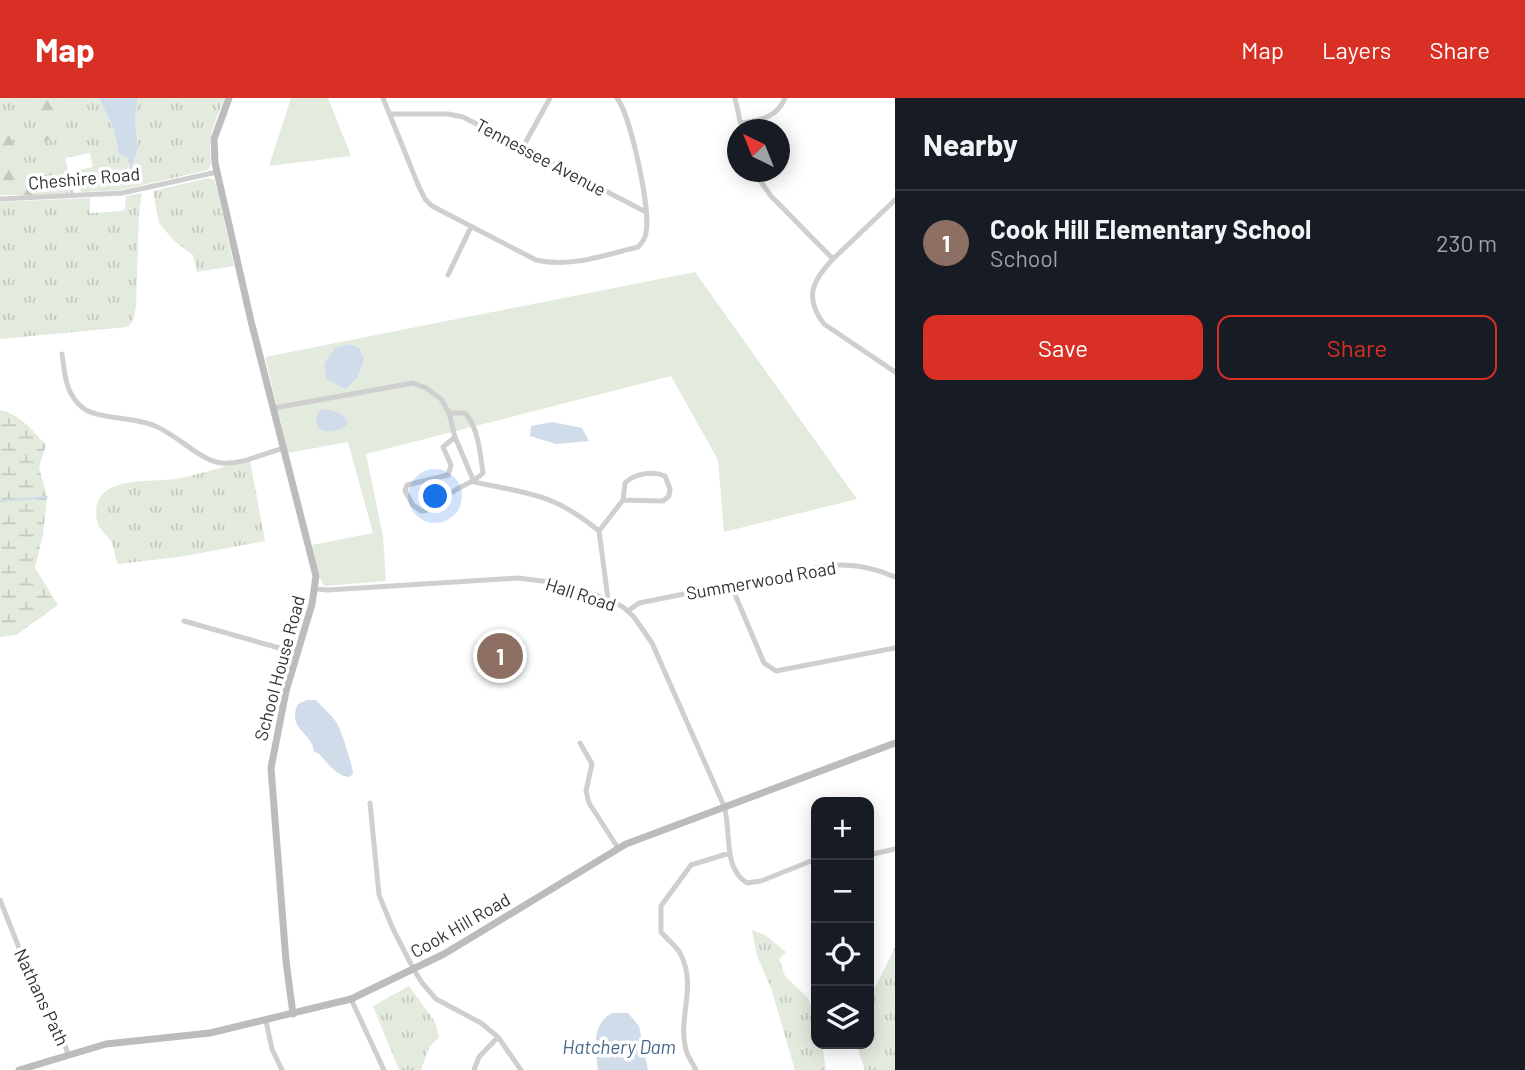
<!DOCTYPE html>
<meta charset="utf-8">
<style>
:root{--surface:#171b24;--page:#242831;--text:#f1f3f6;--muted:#9ea1a6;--line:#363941;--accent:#d93025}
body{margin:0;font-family:Barlow,sans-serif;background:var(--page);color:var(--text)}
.controls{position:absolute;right:21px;bottom:21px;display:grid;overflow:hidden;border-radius:14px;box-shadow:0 4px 18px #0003}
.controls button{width:63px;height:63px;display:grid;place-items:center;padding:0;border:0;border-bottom:2px solid var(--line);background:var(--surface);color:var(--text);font:35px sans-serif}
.compass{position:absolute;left:727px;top:21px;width:63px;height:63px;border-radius:50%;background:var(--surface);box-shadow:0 4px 18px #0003;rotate:317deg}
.you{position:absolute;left:436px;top:399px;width:24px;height:24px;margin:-18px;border:5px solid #fff;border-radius:50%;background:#1a73e8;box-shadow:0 0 0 10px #1a73e833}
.badge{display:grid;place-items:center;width:46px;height:46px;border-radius:50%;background:var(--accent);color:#fff;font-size:23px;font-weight:700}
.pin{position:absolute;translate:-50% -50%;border:4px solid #fff;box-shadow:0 2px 7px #0006}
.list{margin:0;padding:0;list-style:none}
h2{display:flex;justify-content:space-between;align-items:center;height:91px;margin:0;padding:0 28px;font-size:30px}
h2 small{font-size:23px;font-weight:400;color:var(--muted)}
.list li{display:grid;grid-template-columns:46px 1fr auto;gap:21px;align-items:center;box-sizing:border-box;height:105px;padding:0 28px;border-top:2px solid var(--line)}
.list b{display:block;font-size:26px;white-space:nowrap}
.list p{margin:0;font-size:23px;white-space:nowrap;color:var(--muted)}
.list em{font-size:23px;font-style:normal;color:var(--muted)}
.actions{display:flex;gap:14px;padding:21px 28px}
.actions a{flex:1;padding:16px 0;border:2px solid var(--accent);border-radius:14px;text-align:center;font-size:24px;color:var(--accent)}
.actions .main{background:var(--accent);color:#fff}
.icon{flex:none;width:38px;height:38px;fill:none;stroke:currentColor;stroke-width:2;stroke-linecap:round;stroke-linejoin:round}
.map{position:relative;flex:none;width:895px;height:972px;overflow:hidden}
header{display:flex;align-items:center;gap:42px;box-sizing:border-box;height:98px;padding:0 35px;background:var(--accent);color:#fff}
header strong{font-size:33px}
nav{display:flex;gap:38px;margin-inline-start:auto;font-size:24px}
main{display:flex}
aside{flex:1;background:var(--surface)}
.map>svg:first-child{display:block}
</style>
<header>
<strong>Map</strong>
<nav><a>Map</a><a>Layers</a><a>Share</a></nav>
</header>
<main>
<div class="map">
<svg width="895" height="972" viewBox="0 0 895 972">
<defs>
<pattern id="grass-tufts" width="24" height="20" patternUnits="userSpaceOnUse" patternTransform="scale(1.75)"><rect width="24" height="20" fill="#e3eade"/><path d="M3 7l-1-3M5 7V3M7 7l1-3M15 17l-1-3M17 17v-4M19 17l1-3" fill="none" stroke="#c3c9bf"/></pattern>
<pattern id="forest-firs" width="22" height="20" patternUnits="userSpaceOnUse" patternTransform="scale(1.75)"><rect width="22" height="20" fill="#e3eade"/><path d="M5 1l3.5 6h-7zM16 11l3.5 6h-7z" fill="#c3c9bf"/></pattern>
<pattern id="wetland-marsh" width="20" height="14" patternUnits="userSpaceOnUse" patternTransform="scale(1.75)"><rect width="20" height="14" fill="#e3eade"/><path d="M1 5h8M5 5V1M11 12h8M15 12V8" fill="none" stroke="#c3c9bf"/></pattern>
</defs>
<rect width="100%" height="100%" fill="#fff"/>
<path fill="url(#grass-tufts)" d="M0,0h33c10,15 12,26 6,43l23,-3 -3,-23 5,-17h35l15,32 5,24 8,3 2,13 9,-22 -3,-29 3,-21h87c-6,15 -16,33 -15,50 0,9 3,15 -2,22l-88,20 -39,2 -5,-19 2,-3 15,-3 -3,-14 -25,5 9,35 -38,2 -27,-62 -9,-15z
M208,80l6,2 2,5 18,81 -37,6 -4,-17 -19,-14 -15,-18 -6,-32z
M142,95l-3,19 -3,95 -3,14 -6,6 -127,12v-137l90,-4v15l31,-2 4,-2 1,-13z
M250,363l15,80 -86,16 -61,7c-4,-7 -3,-14 -6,-21 -4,-8 -13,-12 -15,-22 -8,-47 50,-38 78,-42 26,-4 49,-14 75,-18z
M752,832l13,5 21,17 -7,7 6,17 23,22 8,22v24h6l4,26h-31l-24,-82 -14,-32z
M895,849v123h-30l-9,-26h13v-44z
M409,888l26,36 4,15 -10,11 -8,22h-22l-26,-64z"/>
<path fill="url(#forest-firs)" d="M33,0h31l-5,17 3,23 -24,4c7,-18 5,-28 -5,-44z
M0,20l9,15 27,62h-36z"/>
<path fill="url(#wetland-marsh)" d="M0,312c20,4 33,21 46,35l-7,22 8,30 -4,37 -8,34 23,37 -42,30 -16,2z"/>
<path fill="#e3eade" d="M291,0h37l23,58 -82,10z
M695,174l162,227 -133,33 -6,-72 -47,-84 -305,78 17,82 3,45 -61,5 -4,-5 -9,-36 61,-12 -25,-91 -60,11 -23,-96z"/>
<path fill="#d0dcea" d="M99,0h39l-3,21 3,29 -8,22 -3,-13 -8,-3 -5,-24z
M350,246l9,4 5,11 -7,19 -12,11 -18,-10 -3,-15 11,-16z
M326,311l13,4 8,7v5c-8,6 -21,9 -29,3l-2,-10 4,-8z
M552,324l30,6 7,13 -33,3 -26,-8 1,-10z
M307,602h9c7,8 17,16 22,25 3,5 16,45 15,49l-4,3c-13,-1 -22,-15 -31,-24l-4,-1c-1,-19 -28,-23 -16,-48z
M613,915h15l11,13 9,44h-50c-3,-19 -7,-48 15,-57z"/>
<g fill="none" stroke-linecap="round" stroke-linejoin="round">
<path stroke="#d0dcea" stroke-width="2" d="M0,403l47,-4"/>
<path stroke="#cfcfcf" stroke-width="5" d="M383,0l36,89 6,12 7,7 104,54c34,8 68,-5 102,-13 4,-4 7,-8 8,-14 5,-22 -15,-117 -29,-135
M735,0l7,32
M390,16h58l15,3 183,95
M741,25c19,-3 36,-5 44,-25
M523,49l27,-49
M754,74l17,24 62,63c-21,22 -29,39 -9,65l71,48
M0,101l122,-6 95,-21
M833,161l62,-59
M448,177l23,-48
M62,256c3,20 3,40 21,54 14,11 52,9 72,18 21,8 46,35 66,37 20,2 44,-10 63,-15
M274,310l139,-25 13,5 15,11 8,14 6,24 19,45c56,12 79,11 125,49l9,68
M449,315h16c14,16 15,41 18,60 -8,8 -15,10 -24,15 -14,7 -22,23 -38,23l-8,-6 -8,-14 2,-6 41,-10 3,-10 -8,-18 12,-10
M599,433l24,-31 2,-17c10,-10 28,-12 40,-7l5,13 -1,7 -6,5 -40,-1
M731,487l33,78 12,8 119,-23
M316,491l12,1 190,-12 32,4 58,17 15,8 11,10 18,26 72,163
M628,513l11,-8 186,-37c24,-3 48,1 70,11
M184,523l113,32
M580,645l12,21 -6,27 3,12 29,45
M370,705l9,92 14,34 21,41 9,14 13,15 45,24 17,14
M724,708c8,26 -2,61 23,77l14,-2 55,-22
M869,757l26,-6
M0,802l35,88 21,31 12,35
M351,901l33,71
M266,923l6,28 10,21
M474,972l5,-13 19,-20 23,33
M696,972c-3,-6 -8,-13 -10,-20 -9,-32 12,-64 -6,-97 -4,-7 -13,-14 -19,-21v-26l30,-41 39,-12"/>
<path stroke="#bcbcbc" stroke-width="7" d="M229,0l-15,41 1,24 36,158 65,255 -4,28 -26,87 -15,77 15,193 7,53
M19,972l87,-26 104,-11 141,-34 93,-45 182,-110 269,-101"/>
</g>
<g text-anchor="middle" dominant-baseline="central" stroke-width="7" stroke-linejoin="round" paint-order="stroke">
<g font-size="18" fill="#323232" stroke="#fff">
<text transform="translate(541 59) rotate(28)">Tennessee Avenue</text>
<text transform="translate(84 80) rotate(-5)">Cheshire Road</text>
<text transform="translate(761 482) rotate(-10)">Summerwood Road</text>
<text transform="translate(581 496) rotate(18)">Hall Road</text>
<text transform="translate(279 570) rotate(-75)">School House Road</text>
<text transform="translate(460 827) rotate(-30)">Cook Hill Road</text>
<text transform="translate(42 899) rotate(65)">Nathans Path</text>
</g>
<g font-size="19" font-style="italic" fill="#47678c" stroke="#fff">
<text x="619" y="948">Hatchery Dam</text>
</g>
</g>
</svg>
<div class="controls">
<button>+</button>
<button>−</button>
<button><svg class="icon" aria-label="locate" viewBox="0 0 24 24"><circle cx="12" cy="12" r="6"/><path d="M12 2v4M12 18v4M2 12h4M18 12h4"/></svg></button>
<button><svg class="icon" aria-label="layers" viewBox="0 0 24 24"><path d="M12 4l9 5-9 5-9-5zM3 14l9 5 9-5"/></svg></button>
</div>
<svg class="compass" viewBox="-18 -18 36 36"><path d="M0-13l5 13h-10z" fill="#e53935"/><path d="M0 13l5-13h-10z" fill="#9ea1a6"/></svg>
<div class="you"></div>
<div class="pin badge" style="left:500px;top:558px;background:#8d6e63">1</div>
</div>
<aside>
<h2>Nearby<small></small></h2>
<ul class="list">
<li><span class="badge" style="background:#8d6e63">1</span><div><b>Cook Hill Elementary School</b><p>School</p></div><em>230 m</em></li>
</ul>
<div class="actions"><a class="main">Save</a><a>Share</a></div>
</aside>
</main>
